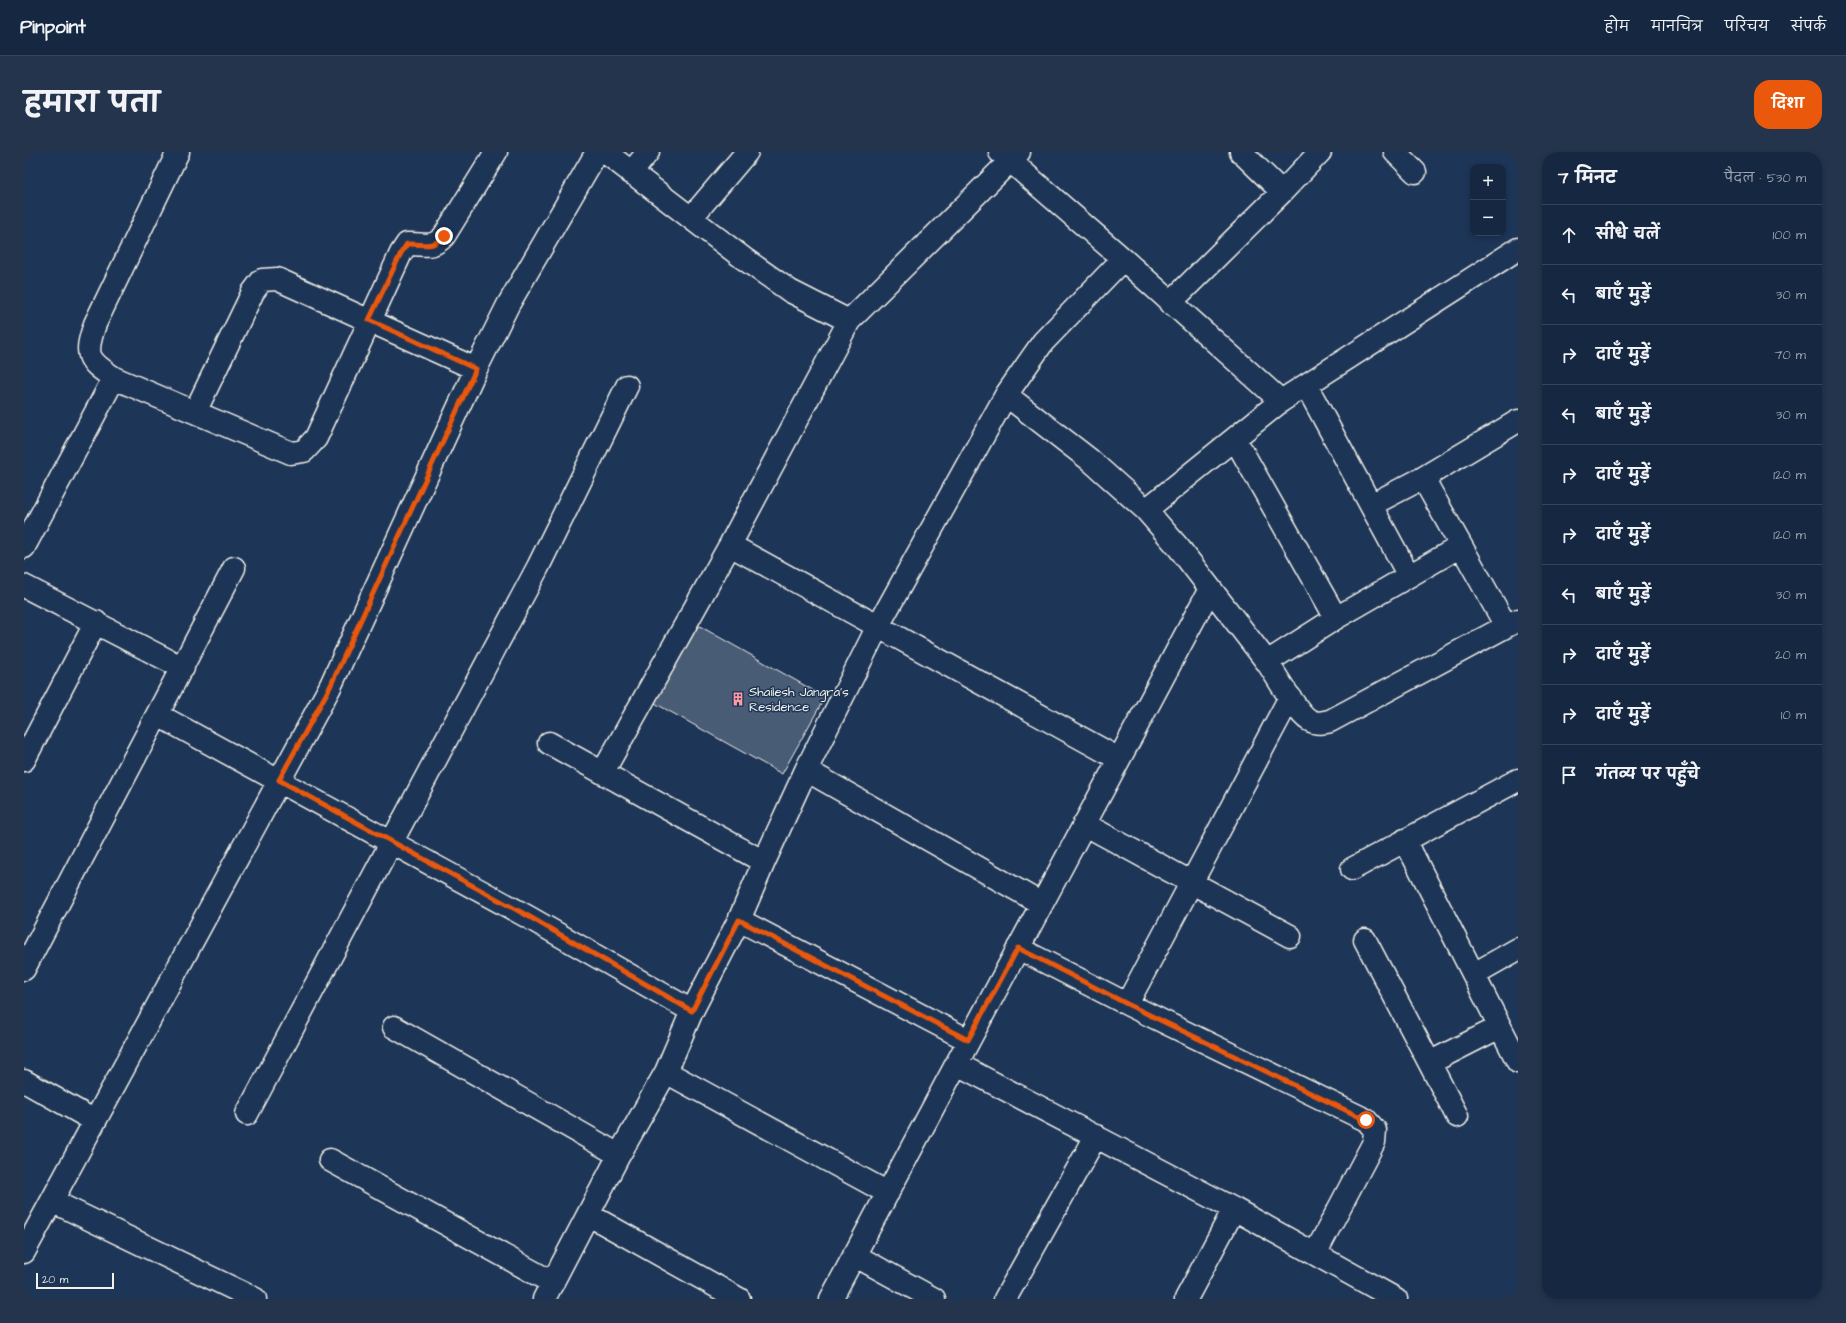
<!DOCTYPE html>
<html lang="hi">
<meta charset="utf-8">
<style>
:root{--surface:#162841;--page:#23344c;--text:#f1f3f6;--muted:#9ea6b1;--line:#35445a;--accent:#ea580c}
body{margin:0;font-family:"Architects Daughter","Playpen Sans Deva",sans-serif;background:var(--page);color:var(--text)}
.controls{position:absolute;right:12px;top:12px;display:grid;overflow:hidden;border-radius:8px;box-shadow:0 2px 6px #0003}
.controls button{width:36px;height:36px;display:grid;place-items:center;padding:0;border:0;border-bottom:1px solid var(--line);background:var(--surface);color:var(--text);font:20px sans-serif}
.scale{position:absolute;left:12px;bottom:10px;width:78px;box-sizing:border-box;padding-left:4px;border:2px solid #f4f1e8;border-top:0;font-size:11px;line-height:14px;white-space:nowrap;color:#f4f1e8;-webkit-text-stroke:3px #1d3557;paint-order:stroke}
.stop{position:absolute;width:12px;height:12px;margin:-9px;border:3px solid #ea580c;border-radius:50%;background:#fff}
.stop.end{background:#ea580c;border-color:#fff;box-shadow:0 1px 4px #0008}
.list{margin:0;padding:0;list-style:none}
h2{display:flex;justify-content:space-between;align-items:center;height:52px;margin:0;padding:0 16px;font-size:17px}
h2 small{font-size:13px;font-weight:400;color:var(--muted)}
.list li{display:grid;grid-template-columns:26px 1fr auto;gap:12px;align-items:center;box-sizing:border-box;height:60px;padding:0 16px;border-top:1px solid var(--line)}
.list b{display:block;font-size:15px;white-space:nowrap}
.list em{font-size:13px;font-style:normal;color:var(--muted)}
.icon{flex:none;width:22px;height:22px;fill:none;stroke:currentColor;stroke-width:2;stroke-linecap:round;stroke-linejoin:round}
.map{position:relative;flex:none;width:1494px;height:1147px;overflow:hidden;border-radius:16px}
header{display:flex;align-items:center;gap:24px;box-sizing:border-box;height:56px;padding:0 20px;background:var(--surface);border-bottom:1px solid var(--line)}
header strong{font-size:19px}
nav{display:flex;gap:22px;margin-inline-start:auto;font-size:14px}
.intro{display:flex;align-items:center;justify-content:space-between;box-sizing:border-box;height:96px;padding:0 24px}
h1{margin:0;font-size:28px}
.button{padding:10px 18px;border-radius:16px;background:var(--accent);color:#fff;font-size:14px;font-weight:700}
main{display:flex;gap:24px;padding:0 24px}
aside{flex:1;background:var(--surface);border-radius:16px;box-shadow:0 2px 6px #0003}
.map>svg:first-child{display:block}
</style>
<header>
<strong>Pinpoint</strong>
<nav><a>होम</a><a>मानचित्र</a><a>परिचय</a><a>संपर्क</a></nav>
</header>
<div class="intro"><h1>हमारा पता</h1><a class="button">दिशा</a></div>
<main>
<div class="map">
<svg width="1494" height="1147" viewBox="0 0 1494 1147">
<rect width="100%" height="100%" fill="#1d3557"/>
<filter id="ink" filterUnits="userSpaceOnUse"><feTurbulence type="fractalNoise" baseFrequency=".025" numOctaves="2"/><feDisplacementMap in="SourceGraphic" scale="8" xChannelSelector="R" yChannelSelector="G"/><feConvolveMatrix kernelMatrix="1 2 1 2 8 2 1 2 1" color-interpolation-filters="sRGB"/></filter>
<g filter="url(#ink)">
<path fill="#485b74" stroke="#f4f1e8" d="M672,472l129,73 -43,77 -131,-73z"/>
<g fill="none" stroke-linecap="round" stroke-linejoin="round">
<g stroke="#f4f1e8" stroke-width="25">
<path id="street" d="M581,0l138,106 47,33 59,30
M976,0l123,107 158,142
M1217,0l41,40
M1371,0l20,20
M607,21l17,-21
M667,66l56,-66
M1146,151l112,-111 38,-40
M90,226l177,75 13,-2 12,-13 85,-185 6,-9c17,-1 24,6 37,-8l52,-84
M1282,233l103,191
M982,243l84,65 56,50
M171,260l58,-120 9,-12 15,-1 199,90
M1211,287l101,179
M1399,326l83,148
M1347,353l52,-27 95,-57
M706,393l389,214
M1437,394l-125,72 -69,44 -88,-114 -33,-38 135,-109 237,-152
M0,395l90,-169c-27,-18 -30,-22 -19,-54l83,-172
M0,434l159,82
M1243,510c9,13 30,51 42,58 7,4 13,3 21,1l188,-101
M134,563l370,202 164,94
M525,591l215,119
M0,608l72,-138
M782,618l236,134
M579,620l127,-227 119,-224 170,-169
M1060,672l206,112
M1381,688l113,222
M1328,717l166,-89
M715,768l229,120
M1341,788l65,124
M994,796l109,56 239,116 9,10 -1,12 -59,112
M0,817l210,-401
M1450,822l44,-25
M1103,852l163,-307
M370,875l225,128
M933,912l277,145 162,90
M642,920l222,121
M0,929l71,40
M223,962l291,-547 89,-181
M1433,964l-27,-52 3,-3 67,-34
M306,1008l223,123
M28,1049l203,98
M565,1063l150,84
M0,1100l306,-565 146,-318 32,-64 89,-153
M830,1103l80,44
M520,1147l75,-144 47,-83 26,-61 47,-91 25,-58 42,-92 72,-144 128,-231 37,-53 80,-83
M807,1147l379,-710
M981,1147l91,-163
M1162,1147l48,-90"/>
</g>
<use href="#street" stroke="#1d3557" stroke-width="22"/>
</g>
</g>
<g fill="none" stroke-linecap="round" stroke-linejoin="round" filter="url(#ink)">
<path stroke="#ea580c" stroke-width="5" d="M420,84c-13,14 -20,7 -37,8l-6,9 -32,67 107,49 -146,318 -51,93 249,136 164,95 47,-91 229,120 50,-92 109,56 239,116"/>
</g>
<defs>
<g id="building-bare" transform="scale(1.08)"><path d="M-4-6H4V6H1V3H-1V6H-4ZM-2.5-4.3h1.7v1.8h-1.7ZM.8-4.3h1.7v1.8H.8ZM-2.5-1h1.7V.8h-1.7ZM.8-1h1.7V.8H.8Z" fill="#ff9aa2" stroke="#1d3557" stroke-width="2.5" paint-order="stroke"/></g>
</defs>
<g fill-rule="evenodd">
<use href="#building-bare" x="714" y="547"/>
</g>
<g text-anchor="middle" dominant-baseline="central" stroke-width="3" stroke-linejoin="round" paint-order="stroke">
<g font-size="13" fill="#f4f1e8" stroke="#1d3557" text-anchor="start">
<text x="725" y="540">Shailesh Jangra's<tspan x="725" dy="15">Residence</tspan></text>
</g>
</g>
</svg>
<div class="controls">
<button>+</button>
<button>−</button>
</div>
<div class="scale">20 m</div>
<div class="stop" style="left:1342px;top:968px"></div>
<div class="stop end" style="left:420px;top:84px"></div>
</div>
<aside>
<h2>7 मिनट<small>पैदल · 530 m</small></h2>
<ul class="list">
<li><svg class="icon" aria-label="ahead" viewBox="0 0 24 24"><path d="M12 20V5M6 11l6-6 6 6"/></svg><div><b>सीधे चलें</b></div><em>100 m</em></li>
<li><svg class="icon" aria-label="left" viewBox="0 0 24 24"><path d="M17 20v-9H6M10 6l-5 5 5 5"/></svg><div><b>बाएँ मुड़ें</b></div><em>30 m</em></li>
<li><svg class="icon" aria-label="right" viewBox="0 0 24 24"><path d="M7 20v-9h11M14 6l5 5-5 5"/></svg><div><b>दाएँ मुड़ें</b></div><em>70 m</em></li>
<li><svg class="icon" aria-label="left" viewBox="0 0 24 24"><path d="M17 20v-9H6M10 6l-5 5 5 5"/></svg><div><b>बाएँ मुड़ें</b></div><em>30 m</em></li>
<li><svg class="icon" aria-label="right" viewBox="0 0 24 24"><path d="M7 20v-9h11M14 6l5 5-5 5"/></svg><div><b>दाएँ मुड़ें</b></div><em>120 m</em></li>
<li><svg class="icon" aria-label="right" viewBox="0 0 24 24"><path d="M7 20v-9h11M14 6l5 5-5 5"/></svg><div><b>दाएँ मुड़ें</b></div><em>120 m</em></li>
<li><svg class="icon" aria-label="left" viewBox="0 0 24 24"><path d="M17 20v-9H6M10 6l-5 5 5 5"/></svg><div><b>बाएँ मुड़ें</b></div><em>30 m</em></li>
<li><svg class="icon" aria-label="right" viewBox="0 0 24 24"><path d="M7 20v-9h11M14 6l5 5-5 5"/></svg><div><b>दाएँ मुड़ें</b></div><em>20 m</em></li>
<li><svg class="icon" aria-label="right" viewBox="0 0 24 24"><path d="M7 20v-9h11M14 6l5 5-5 5"/></svg><div><b>दाएँ मुड़ें</b></div><em>10 m</em></li>
<li><svg class="icon" aria-label="arrive" viewBox="0 0 24 24"><path d="M6 21V4h12l-3 4 3 4H6"/></svg><div><b>गंतव्य पर पहुँचे</b></div></li>
</ul>
</aside>
</main>
